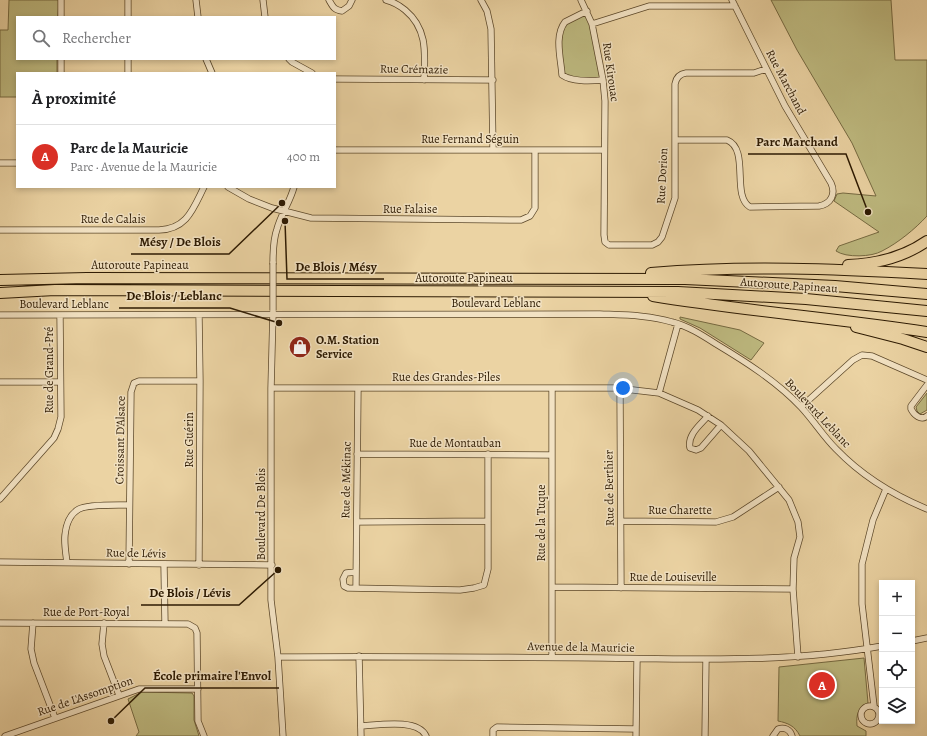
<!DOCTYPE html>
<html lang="fr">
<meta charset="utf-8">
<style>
:root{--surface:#fff;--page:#f6f6f6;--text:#202124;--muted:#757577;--line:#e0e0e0;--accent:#d93025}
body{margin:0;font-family:Alegreya,serif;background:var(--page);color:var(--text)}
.controls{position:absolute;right:12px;bottom:12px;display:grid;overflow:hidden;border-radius:0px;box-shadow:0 2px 6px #0003}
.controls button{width:36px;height:36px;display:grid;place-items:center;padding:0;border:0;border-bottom:1px solid var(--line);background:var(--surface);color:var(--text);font:20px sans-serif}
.you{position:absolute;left:623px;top:388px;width:14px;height:14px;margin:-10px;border:3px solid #fff;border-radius:50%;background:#1a73e8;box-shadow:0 0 0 6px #1a73e833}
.badge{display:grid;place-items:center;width:26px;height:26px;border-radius:50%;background:var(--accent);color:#fff;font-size:13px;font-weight:700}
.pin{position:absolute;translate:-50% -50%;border:2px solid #fff;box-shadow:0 1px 4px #0006}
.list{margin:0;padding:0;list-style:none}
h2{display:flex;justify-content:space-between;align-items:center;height:52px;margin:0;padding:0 16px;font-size:17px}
h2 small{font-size:13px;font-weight:400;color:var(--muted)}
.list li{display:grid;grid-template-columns:26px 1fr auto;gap:12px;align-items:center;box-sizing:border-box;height:64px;padding:0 16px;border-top:1px solid var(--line)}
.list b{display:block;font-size:15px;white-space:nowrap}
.list p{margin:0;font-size:13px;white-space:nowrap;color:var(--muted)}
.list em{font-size:13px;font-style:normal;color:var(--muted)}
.icon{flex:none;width:22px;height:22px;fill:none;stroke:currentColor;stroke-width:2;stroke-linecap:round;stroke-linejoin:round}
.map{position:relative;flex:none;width:927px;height:736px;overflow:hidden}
.search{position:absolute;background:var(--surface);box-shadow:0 2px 6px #0003;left:16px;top:16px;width:320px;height:44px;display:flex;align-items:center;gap:10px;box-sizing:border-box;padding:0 14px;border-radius:0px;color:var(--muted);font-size:15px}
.panel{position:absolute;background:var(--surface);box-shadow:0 2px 6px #0003;left:16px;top:72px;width:320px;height:116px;border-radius:0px}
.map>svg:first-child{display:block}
</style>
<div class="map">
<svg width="927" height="736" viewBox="0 0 927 736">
<rect width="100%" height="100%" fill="#ebd3a3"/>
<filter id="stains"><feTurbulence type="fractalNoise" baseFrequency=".005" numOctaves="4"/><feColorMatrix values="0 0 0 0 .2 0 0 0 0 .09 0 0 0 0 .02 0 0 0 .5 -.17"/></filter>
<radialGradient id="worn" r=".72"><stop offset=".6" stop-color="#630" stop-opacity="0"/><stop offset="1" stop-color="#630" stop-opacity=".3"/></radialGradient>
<path fill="#beba80" stroke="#766a41" d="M9,0h50l-1,17h-41v42h40v14h-40v24h-17v-67h8z
M771,0h120l4,60h32v156c-12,13 -29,27 -45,35 -10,6 -36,7 -46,0l3,-5 40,-14 -45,-31 3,-7 6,-1 33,3 -24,-53 -55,-93z
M587,11l16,69 -10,1 -31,-6 -3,-39 4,-11z
M680,317l60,13 24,13 -13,17 -51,-32 -20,-9z
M927,393v17l-7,4 -3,-3 -1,-4z
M864,658l4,45c-10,6 -12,11 -11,23l9,5v5h-66c-5,-10 -12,-13 -22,-15l1,-54z
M142,692l50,1 2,3v24l5,16h-63l3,-4 -11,-33z"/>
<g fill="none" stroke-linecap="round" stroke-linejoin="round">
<g stroke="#5c482a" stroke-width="7">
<path id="street" d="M61,0v17
M128,0v17
M196,0l2,17
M263,0l2,17
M329,0c4,7 5,10 13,11l7,-5 3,-6
M386,0c8,2 13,5 19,10 23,19 20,44 19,70
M481,0l6,11 4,18 2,121
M581,0l11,24 11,56 2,21 -1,134 1,7 4,3h43l6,-3 4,-5 13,-39v-114c1,-6 4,-10 11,-11h68l12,-4
M587,11l-22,11c-11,14 -4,37 -3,53 10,7 28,6 41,5
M592,24l57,-18h86
M61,59v14
M128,59v14
M206,59l6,14
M289,59l3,3 20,11
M335,79l158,1
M675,140h52c23,9 4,56 23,67l69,-1c12,-2 17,-12 12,-23l-46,-77 -53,-106
M335,150h269
M0,163h17
M228,187l21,12 23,9 39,10 210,2 9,-4 5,-8v-58
M0,230h159c28,-1 34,-21 45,-43
M273,263c0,-11 0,-23 4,-34 4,-15 13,-27 17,-42
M273,312l-2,76v212l7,57 5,79
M0,315l600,-1c25,1 49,1 72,8 16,4 30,13 44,22 30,18 60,37 85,63 13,14 22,29 35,42 26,27 57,46 91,60
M0,382h60
M927,385l-16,21v3c3,6 10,12 16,7
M271,388h345l43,5 39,17 23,15 28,26 40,49 9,22 2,15 -6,21 -1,31 5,68
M552,388v269
M620,388l1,200
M659,393l19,-69
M801,407l52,-47 9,-5 10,1 55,24
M708,416c-8,9 -21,19 -18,32l6,2 5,-2 20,-23
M357,454l195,1
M0,499l54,-61 4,-9 3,-12 -1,-102
M621,521l95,1 17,-5 46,-30
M357,522l131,-1
M0,562l272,3
M67,563c-1,-9 -3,-19 -2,-28 1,-10 5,-21 14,-26 9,-5 39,-4 50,-4
M129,564l2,-172 3,-9 5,-2h61
M164,565l1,59
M199,565l1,-184 -1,-66
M356,572l-10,1 -3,6 1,7 4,2 112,2 14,-2 10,-3 4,-16v-115
M552,587l241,2
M356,588l2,-200
M0,623l188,1 7,4 2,5 1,88 6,15
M33,623l-2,26 3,14 21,55
M104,623l-2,21 2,12 15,39
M912,641l15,-3
M359,656l2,80
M278,657c109,-1 217,0 325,1 93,1 187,5 279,-12
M861 715a9 9 0 1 1 18 0a9 9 0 1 1-18 0Z
M874,706l-12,-102v-40l11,-44 13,-31
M361,726c17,-1 57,-8 65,10
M5,736l134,-47h59
M493,736v-6l4,-3 139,2
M636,736l1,-77
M705,736l1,-77
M773,736l5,-7c6,-2 12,0 14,7"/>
</g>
<g stroke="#2d1a02" stroke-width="12">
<path id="highway" d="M848,265c28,-1 56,-8 79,-24
M651,273c92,-8 185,-4 276,1
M0,280l87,-2 598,1 150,7 92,8
M0,293l55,-3 623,2 128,7 121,12
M653,296c91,15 183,22 274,36
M856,327l47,12 24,8"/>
</g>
<use href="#street" stroke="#f2e2c3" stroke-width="5.5"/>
<use href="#highway" stroke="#ebd3a3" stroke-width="10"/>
<g stroke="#5c482a" stroke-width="7" stroke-linecap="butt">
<path id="street-bridge" d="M273,263v47"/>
</g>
<use href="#street-bridge" stroke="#f2e2c3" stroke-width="5.5"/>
</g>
<defs>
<g id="shop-disc" transform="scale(1.15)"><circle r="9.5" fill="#8f2418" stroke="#f2e2c3"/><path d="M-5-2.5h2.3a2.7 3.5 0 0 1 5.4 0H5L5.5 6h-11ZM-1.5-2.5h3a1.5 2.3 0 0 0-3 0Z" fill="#fff"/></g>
</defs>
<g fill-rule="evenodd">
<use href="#shop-disc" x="300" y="347"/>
</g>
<g text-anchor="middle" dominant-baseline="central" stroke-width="3" stroke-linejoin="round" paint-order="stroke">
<g font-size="12" fill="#2d1a02" stroke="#f2e2c3">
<text transform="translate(414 69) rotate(1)">Rue Crémazie</text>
<text transform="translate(611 72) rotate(82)">Rue Kirouac</text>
<text transform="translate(786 82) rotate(62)">Rue Marchand</text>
<text x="470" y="139">Rue Fernand Séguin</text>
<text transform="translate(662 176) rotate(-87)">Rue Dorion</text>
<text x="410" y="209">Rue Falaise</text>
<text x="113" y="219">Rue de Calais</text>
<text x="140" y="265">Autoroute Papineau</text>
<text x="464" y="278">Autoroute Papineau</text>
<text transform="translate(789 285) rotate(4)">Autoroute Papineau</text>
<text x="496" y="303">Boulevard Leblanc</text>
<text x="64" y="304">Boulevard Leblanc</text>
<text transform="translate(49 370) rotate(-90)">Rue de Grand-Pré</text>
<text x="446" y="377">Rue des Grandes-Piles</text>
<text transform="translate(818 413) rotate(47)">Boulevard Leblanc</text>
<text transform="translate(120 440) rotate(-89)">Croissant D'Alsace</text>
<text transform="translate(189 440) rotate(-90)">Rue Guérin</text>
<text x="455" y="443">Rue de Montauban</text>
<text transform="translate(346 480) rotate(-89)">Rue de Mékinac</text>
<text transform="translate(609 488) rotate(-91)">Rue de Berthier</text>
<text x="680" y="510">Rue Charette</text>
<text transform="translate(261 514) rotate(-90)">Boulevard De Blois</text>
<text transform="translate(541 523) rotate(-90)">Rue de la Tuque</text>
<text transform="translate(136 553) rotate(1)">Rue de Lévis</text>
<text x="673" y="577">Rue de Louiseville</text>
<text x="86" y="612">Rue de Port-Royal</text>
<text transform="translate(581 647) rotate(1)">Avenue de la Mauricie</text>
<text transform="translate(85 696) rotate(-19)">Rue de L'Assomption</text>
</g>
<g font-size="12" font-weight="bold" fill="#2d1a02" stroke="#f2e2c3" text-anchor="start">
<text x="316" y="340">O.M. Station<tspan x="316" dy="14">Service</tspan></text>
</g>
</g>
<path fill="none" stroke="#2d1a02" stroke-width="1.5" d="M868 212L846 154H748M282 203L229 254H131M285 221L287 279H384M279 323L230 308H119M278 570L239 605H141M111 721L145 688H279"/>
<g fill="#2d1a02" stroke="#f2e2c3" stroke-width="1.5">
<circle cx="868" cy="212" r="4"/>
<circle cx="282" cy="203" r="4"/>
<circle cx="285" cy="221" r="4"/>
<circle cx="279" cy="323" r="4"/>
<circle cx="278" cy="570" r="4"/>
<circle cx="111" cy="721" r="4"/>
</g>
<g font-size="13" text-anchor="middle" font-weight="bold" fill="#2d1a02" stroke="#f2e2c3" stroke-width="3" stroke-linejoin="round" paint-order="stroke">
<text x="797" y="146">Parc Marchand</text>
<text x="180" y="246">Mésy / De Blois</text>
<text x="336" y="271">De Blois / Mésy</text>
<text x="174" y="300">De Blois / Leblanc</text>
<text x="190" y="597">De Blois / Lévis</text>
<text x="212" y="680">École primaire l'Envol</text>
</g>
<rect width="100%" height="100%" filter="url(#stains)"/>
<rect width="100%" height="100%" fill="url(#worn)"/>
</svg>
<div class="controls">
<button>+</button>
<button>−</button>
<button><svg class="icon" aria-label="locate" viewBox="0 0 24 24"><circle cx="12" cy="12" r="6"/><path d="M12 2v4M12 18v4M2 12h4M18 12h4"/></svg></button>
<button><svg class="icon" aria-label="layers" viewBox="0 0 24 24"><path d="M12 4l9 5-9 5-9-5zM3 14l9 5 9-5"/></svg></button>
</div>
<div class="you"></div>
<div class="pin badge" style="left:822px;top:685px">A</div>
<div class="search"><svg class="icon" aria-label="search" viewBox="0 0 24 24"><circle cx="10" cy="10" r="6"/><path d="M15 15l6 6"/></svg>Rechercher</div>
<section class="panel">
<h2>À proximité<small></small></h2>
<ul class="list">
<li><span class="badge">A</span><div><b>Parc de la Mauricie</b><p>Parc · Avenue de la Mauricie</p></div><em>400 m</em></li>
</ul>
</section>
</div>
